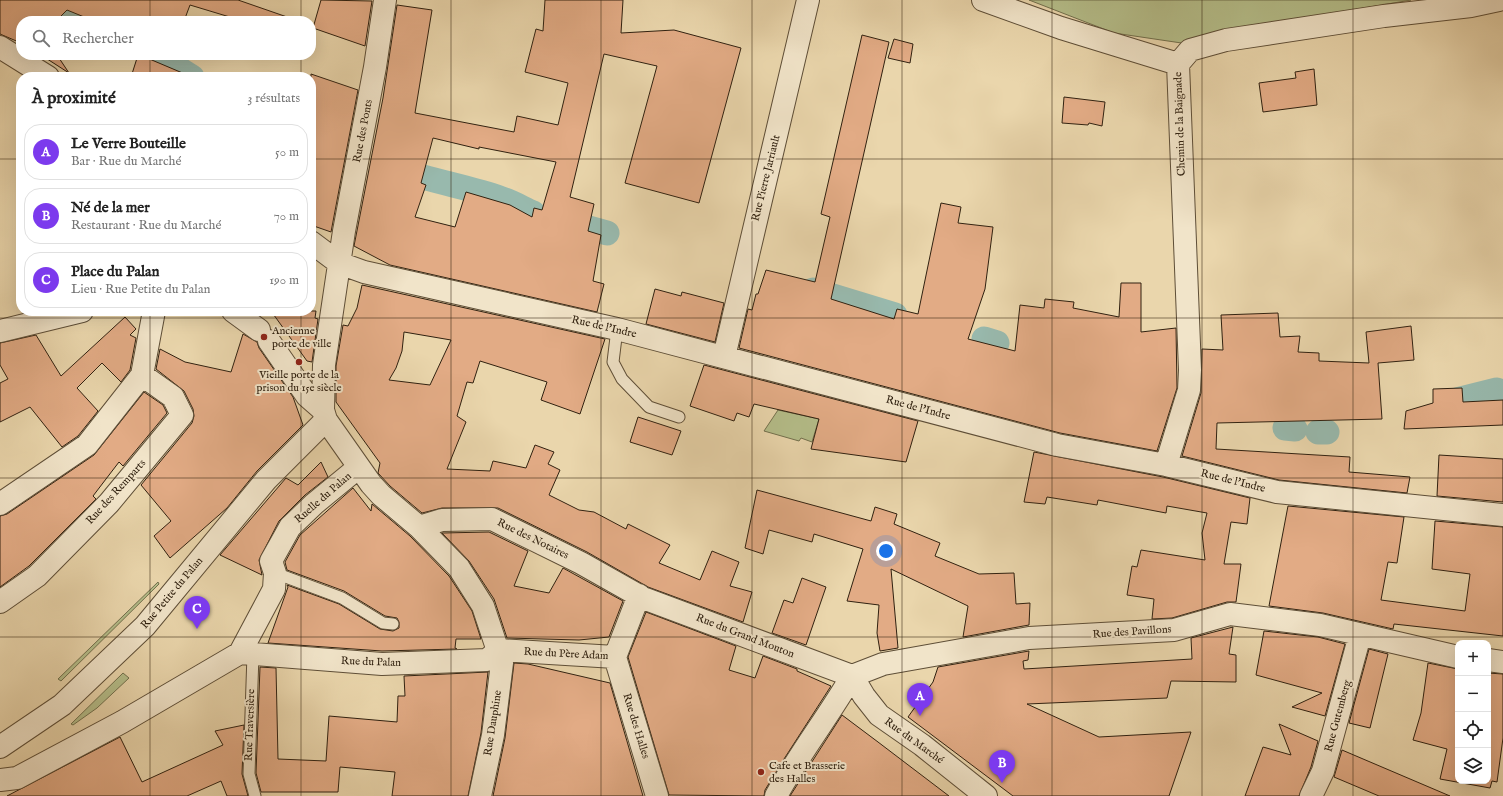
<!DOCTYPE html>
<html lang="fr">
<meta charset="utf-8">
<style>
:root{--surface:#fff;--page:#f2f2f2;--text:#222;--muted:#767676;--line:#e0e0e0;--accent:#7c3aed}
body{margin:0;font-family:"IM FELL English",serif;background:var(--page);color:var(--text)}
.controls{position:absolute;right:12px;bottom:12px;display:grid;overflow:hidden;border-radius:8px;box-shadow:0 4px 16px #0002}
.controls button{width:36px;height:36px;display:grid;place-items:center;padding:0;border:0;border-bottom:1px solid var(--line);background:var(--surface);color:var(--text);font:20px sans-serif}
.you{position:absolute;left:886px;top:551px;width:14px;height:14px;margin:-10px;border:3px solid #fff;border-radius:50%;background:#1a73e8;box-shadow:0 0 0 6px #1a73e833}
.badge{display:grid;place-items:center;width:26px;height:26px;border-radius:50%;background:var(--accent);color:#fff;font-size:13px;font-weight:700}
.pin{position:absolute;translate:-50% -33px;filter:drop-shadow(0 1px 2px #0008)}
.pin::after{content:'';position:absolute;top:21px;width:14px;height:12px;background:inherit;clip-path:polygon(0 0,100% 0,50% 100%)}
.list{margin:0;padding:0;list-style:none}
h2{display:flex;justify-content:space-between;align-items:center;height:52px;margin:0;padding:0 16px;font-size:17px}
h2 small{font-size:13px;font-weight:400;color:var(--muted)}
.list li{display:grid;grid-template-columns:26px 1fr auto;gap:12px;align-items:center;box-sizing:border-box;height:56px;margin:0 8px 8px;padding:0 8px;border:1px solid var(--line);border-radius:16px}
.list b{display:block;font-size:15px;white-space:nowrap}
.list p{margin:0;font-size:13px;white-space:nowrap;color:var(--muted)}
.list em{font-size:13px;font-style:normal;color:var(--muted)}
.icon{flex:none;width:22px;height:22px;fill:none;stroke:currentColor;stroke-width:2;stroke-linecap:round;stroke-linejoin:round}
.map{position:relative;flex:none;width:1503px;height:796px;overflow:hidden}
.search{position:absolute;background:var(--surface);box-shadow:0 4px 16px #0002;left:16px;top:16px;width:300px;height:44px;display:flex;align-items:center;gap:10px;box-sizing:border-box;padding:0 14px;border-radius:16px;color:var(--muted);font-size:15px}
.panel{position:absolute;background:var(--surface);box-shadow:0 4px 16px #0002;left:16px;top:72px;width:300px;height:244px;border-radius:16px}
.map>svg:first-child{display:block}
</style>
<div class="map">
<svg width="1503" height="796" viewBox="0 0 1503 796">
<rect width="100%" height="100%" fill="#ead6ac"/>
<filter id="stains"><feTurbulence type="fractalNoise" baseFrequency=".005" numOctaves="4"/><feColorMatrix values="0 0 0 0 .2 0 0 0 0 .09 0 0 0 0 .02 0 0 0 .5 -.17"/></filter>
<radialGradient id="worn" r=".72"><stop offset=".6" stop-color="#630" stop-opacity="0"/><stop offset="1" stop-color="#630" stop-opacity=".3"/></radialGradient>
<path fill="#b5be8a" stroke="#72704d" d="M1029,0h382l-53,9 -163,36 -81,-12z
M778,410l41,9 -7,23 -11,-4 -2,3 -35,-10z
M158,582l1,2 -98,97 -3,-2z
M123,673l6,5 -32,30 -24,17 -2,-1z"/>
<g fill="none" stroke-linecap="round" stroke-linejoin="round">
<path stroke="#98b9ad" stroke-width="25" d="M47,0l5,8 21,13
M157,55l35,22
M401,170c33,12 68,17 101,29 10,3 20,9 31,14
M571,223l36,10
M813,290l82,25
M984,339l13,4
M1457,400l40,-10
M1285,428l10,1
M1318,432h9"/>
</g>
<path fill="#e2ab85" stroke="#302110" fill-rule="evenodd" d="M0,0h238l52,18v3h-47l-53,-16 -6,16h-90l-27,-11 -11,11h-35v22l-21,-9z
M321,0l51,1 -7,45 -52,-18z
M545,0h78l-2,33 53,-3 67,18 -42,155 -74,-20 32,-117 -53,-12 -34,143 24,7 -6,27 13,4 -8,46 11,3 -7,28 -207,-47 -36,-19 29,-148 14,-93 35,5 -17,103 99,19 3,-16 41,9 10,-42 -43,-11 11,-43 7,2zM433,138l46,11v-2l77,15 -14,48 -8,-2 -2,9 -22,-12 -44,-13 -11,35 -40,-10 11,-32 -5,-2z
M862,35l27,7 -58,257 63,20 3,-10 21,5 23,-111 20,4 -3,16 35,4 -8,62 -17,50 47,12 5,-46 24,3 1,-9 29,3 -1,6 46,9 2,-34h20v49l35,-4 1,60 -20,63 -97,-18 -321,-85 9,-39 4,1 4,-16h2l8,-24 49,12 15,-65 -9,-3z
M894,39l19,5 -3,19 -22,-5z
M41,55h16l12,18z
M138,55h2l52,22h-61z
M1314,69l3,36 -54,7 -4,-29 37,-5 -1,-6z
M311,74l47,16 -27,142 -20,-7z
M1064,97l41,5 -3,24 -13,-3 -1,2 -26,-2z
M362,285l243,54 -25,75 -39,-14 6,-18 -67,-21 -7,22 -6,-1 -10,34 9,6 -19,47 43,2 3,-10 33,7 9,-23 19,7 -6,12 12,6 -11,25 30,15 15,2 32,17 2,-5 42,21 -11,18 41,17 12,-29 27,11 -9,24 22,6 -9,30 -95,-35 -61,-35 -89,-44h-56l-20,5 -32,-27 -12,-13 2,-10 -44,-61v-36l7,-41 5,1 9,-18zM404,332l47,8 -21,45 -41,-5 7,-12 6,-17z
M655,289l26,7 1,-4 42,11 -9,39 -69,-18z
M271,311h45l-1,7 3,1 -6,43 -5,-1z
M1278,313l2,24 20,-1 -2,16 21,1v8l50,2 -3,-31 45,-6 3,34 -36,3 4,56 -165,4 -1,26 134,8 -1,15 61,5 -3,16 -128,-13 -97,-24 19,-63 1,-44 21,1 -2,-35z
M125,317l11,12 -6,6 6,3 -6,32 -9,12 -19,-19 -25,25 21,23 -20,25 -16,11 -32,-40 -30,15v-39l8,-4 -8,-14v-22l36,-8 25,41z
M243,334l14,8 2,6 34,49 10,28 -46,46 -30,37 -57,50 -16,-22 17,-15 -30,-36 51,-62 2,-7 -1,-7 -9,-18 -28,-22 4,-20 25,13 46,10z
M704,365l214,56 -12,41 -95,-13 8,-30 -65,-15 -5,13 -12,-4 -3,8 -44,-15z
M1462,388l1,14 40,-2v25l-99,4 2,-18 27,-8v-14z
M144,392l19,13 4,8 -44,53 -4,-4 -26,34 3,3 -67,67 -29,21v-71l7,-2 87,-59z
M638,417l43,14 -9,24 -42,-13z
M1034,452l129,25 87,21 -3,26 -16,-2 -7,42h17l-5,38h-9l-55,16 -20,1 2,-20 -27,-4 5,-29 5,1 4,-17 64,10 -3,-27 5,-20 -40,-7 -1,7 -68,-13 -1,5 -50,-8 -2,7 -21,-2z
M1439,455l64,4v43l-66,-6z
M321,462l7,15 -23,18 -26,26 -20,39 3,15 -42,-20 66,-77 12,7z
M353,488l18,23 1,-7 38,32 39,40 23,35 9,28h-25l-1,9 2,1 -75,2 -114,-8 20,-56 -1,-2 52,19 41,25 13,2 6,-3v-6l-2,-4 -12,-2 -41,-25 -57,-21 -2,-8 15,-27z
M757,490l114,31 4,-14 22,7 -3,10 46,19 -5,13 44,18 35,-1 2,31 14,-1 -1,22 -66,12 5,-31 -77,-37 7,79 -18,3 -3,-18 2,-28 -32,-4 16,-52 -49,-15 -2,8 -43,-12 -6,24 -18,-6z
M1288,506l116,11 -7,46 -9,-1 -7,38 84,11 5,-37 -38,-5 3,-48 68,6v109l-109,-12 -1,5 -70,-16 -54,-7z
M489,532l39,19 -14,35 35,7 14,-25 60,33 -14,36 -30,3 -72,-2 -13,-39 -25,-38 -27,-28z
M802,578l24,9 -20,58 -34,-12 12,-33 9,3z
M646,612l90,34 -7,24 26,8 8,-22 34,13v2l34,15 -47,73 -19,31 -1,6 -95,-1 -41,-138z
M1233,627l-4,27 7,1v27l-65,-1 -4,17 -140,6 72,33 92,-5 -22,64h-156l-105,-79 25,-35 5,-15 91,-16 -1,9 -5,1 1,8 168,-10 -1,-21z
M1264,631l54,6 27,7 -20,72 -33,-9 30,-14 -66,-18z
M1369,649l19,5 -18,74 -21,-5z
M514,663l14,1 82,19 33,113h-150l12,-58z
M1428,663l30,6v112h30v-108l15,1v64l-6,44 -5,-1 -2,7 -50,-9 7,-30 -34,-9 8,-27z
M260,667l16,1 2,91 48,2 3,-45 68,6 1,-26h7l-1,-20 84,-4 -7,61 -13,63h-76l3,-24 -55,-5 -2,25h-77l-5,-19z
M842,715l36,27 71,54h-159z
M1279,724l39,17 -7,26 -12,29h-54l18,-49 28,8z
M244,725l-2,49 6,22h-21l-6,-15 -34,15h-180l113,-59 22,45 81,-37 -8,-14z
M1342,750l108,46h-71l-45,-19z"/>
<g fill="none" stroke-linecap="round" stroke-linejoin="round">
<g stroke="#5e4e37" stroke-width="13">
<path id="lane" d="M617,329l-4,33 9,17 27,28 30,10
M275,573l67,25 41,25 10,1
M253,654l-4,120 6,22"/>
</g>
<g stroke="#5e4e37" stroke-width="24">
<path id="street" d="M385,0l-10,67 -31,164 -20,134 -1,45 3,10 45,64 10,11 38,32 40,41 24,38 19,57 -9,72 -13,61
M983,0l78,28 117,36
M0,47l48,30
M311,242l28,21 25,9 253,57 440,116 109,20 111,27 226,23
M233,311l26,19
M0,331l82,-20
M269,341l38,55 16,14
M724,357l84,-357
M1166,465l23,-75 1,-20 -12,-306 12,-14 36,-10 158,-24 87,-10 28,-6
M0,504l87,-59 55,-70 12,-64
M419,527l23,-7 50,-1 89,44 62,35 209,78
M0,602l37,-26 72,-73 73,-88 -9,-18 -31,-22
M499,650l116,7
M240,653l142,11 105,-4 12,-10
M615,657l42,139
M615,657l24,-62
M1488,660l15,2
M852,676l31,-12 146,-26 145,-8 56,-16 90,11 138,32
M852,676l12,20 15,19 43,30 64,51
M0,747l62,-42 83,-79 121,-146 60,-60
M0,780l17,-2 105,-56 118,-69 34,-64 1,-16 -4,-12 19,-34 24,-23 45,-37
M776,796c23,-42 52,-79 76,-120
M1311,796l12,-25 37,-136"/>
</g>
<use href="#lane" stroke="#f1e4c9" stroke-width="11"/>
<use href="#street" stroke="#f1e4c9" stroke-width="22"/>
</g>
<path fill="none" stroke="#302110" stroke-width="1" stroke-opacity="0.55" d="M150,0v21M301,0v21M451,0v796M601,0v796M752,0v796M902,0v796M1052,0v796M1202,0v796M1353,0v796M150,55v22M301,55v22M0,159h21M311,159h1192M150,311v485M301,311v485M0,318h1503M0,478h1503M0,637h1503"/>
<g fill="#8f2418" stroke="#f1e4c9" stroke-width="1.5">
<circle cx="264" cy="337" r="4"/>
<circle cx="299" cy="362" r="4"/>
<circle cx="761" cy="772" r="4"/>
</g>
<g text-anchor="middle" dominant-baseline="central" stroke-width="4" stroke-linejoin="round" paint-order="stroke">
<g font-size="11" fill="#302110" stroke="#f1e4c9">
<text transform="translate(1180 124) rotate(-92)">Chemin de la Baignade</text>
<text transform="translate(363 131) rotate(-79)">Rue des Ponts</text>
<text transform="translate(766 178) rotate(-76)">Rue Pierre Jarriault</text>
<text transform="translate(604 327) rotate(13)">Rue de l'Indre</text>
<text transform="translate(918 408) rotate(15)">Rue de l'Indre</text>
<text transform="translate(1233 481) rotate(14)">Rue de l'Indre</text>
<text transform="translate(116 492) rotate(-48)">Rue des Remparts</text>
<text transform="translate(323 498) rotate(-41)">Ruelle du Palan</text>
<text transform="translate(533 539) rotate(26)">Rue des Notaires</text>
<text transform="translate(172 593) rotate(-50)">Rue Petite du Palan</text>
<text transform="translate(1132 632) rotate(-4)">Rue des Pavillons</text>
<text transform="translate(745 636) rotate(21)">Rue du Grand Mouton</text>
<text transform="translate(566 654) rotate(3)">Rue du Père Adam</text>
<text transform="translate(371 662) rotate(2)">Rue du Palan</text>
<text transform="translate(1338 716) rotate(-75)">Rue Gutemberg</text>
<text transform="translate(493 723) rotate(-81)">Rue Dauphine</text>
<text transform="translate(250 725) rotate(-88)">Rue Traversière</text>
<text transform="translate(636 726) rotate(73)">Rue des Halles</text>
<text transform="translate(914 741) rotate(36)">Rue du Marché</text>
</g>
<g font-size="11" fill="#302110" stroke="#f1e4c9" text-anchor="start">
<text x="272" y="331">Ancienne<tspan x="272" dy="13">porte de ville</tspan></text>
<text x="299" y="375" text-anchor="middle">Vieille porte de la<tspan x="299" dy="13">prison du 15e siècle</tspan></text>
<text x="769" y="766">Cafe et Brasserie<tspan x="769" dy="13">des Halles</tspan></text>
</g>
</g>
<rect width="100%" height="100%" filter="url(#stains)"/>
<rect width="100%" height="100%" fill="url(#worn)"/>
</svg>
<div class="controls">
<button>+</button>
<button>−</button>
<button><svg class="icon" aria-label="locate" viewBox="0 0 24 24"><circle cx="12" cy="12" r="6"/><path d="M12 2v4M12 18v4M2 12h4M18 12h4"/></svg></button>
<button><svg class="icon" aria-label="layers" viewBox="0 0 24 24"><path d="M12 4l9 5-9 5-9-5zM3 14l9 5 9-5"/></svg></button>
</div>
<div class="you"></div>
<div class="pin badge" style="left:920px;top:716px">A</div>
<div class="pin badge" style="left:1002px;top:783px">B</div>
<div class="pin badge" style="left:197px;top:629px">C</div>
<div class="search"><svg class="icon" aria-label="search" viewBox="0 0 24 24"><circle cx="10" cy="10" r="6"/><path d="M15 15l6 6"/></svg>Rechercher</div>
<section class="panel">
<h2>À proximité<small>3 résultats</small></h2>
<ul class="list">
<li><span class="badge">A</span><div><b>Le Verre Bouteille</b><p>Bar · Rue du Marché</p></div><em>50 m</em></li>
<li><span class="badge">B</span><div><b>Né de la mer</b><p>Restaurant · Rue du Marché</p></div><em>70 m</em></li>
<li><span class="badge">C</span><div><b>Place du Palan</b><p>Lieu · Rue Petite du Palan</p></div><em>190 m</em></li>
</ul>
</section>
</div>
